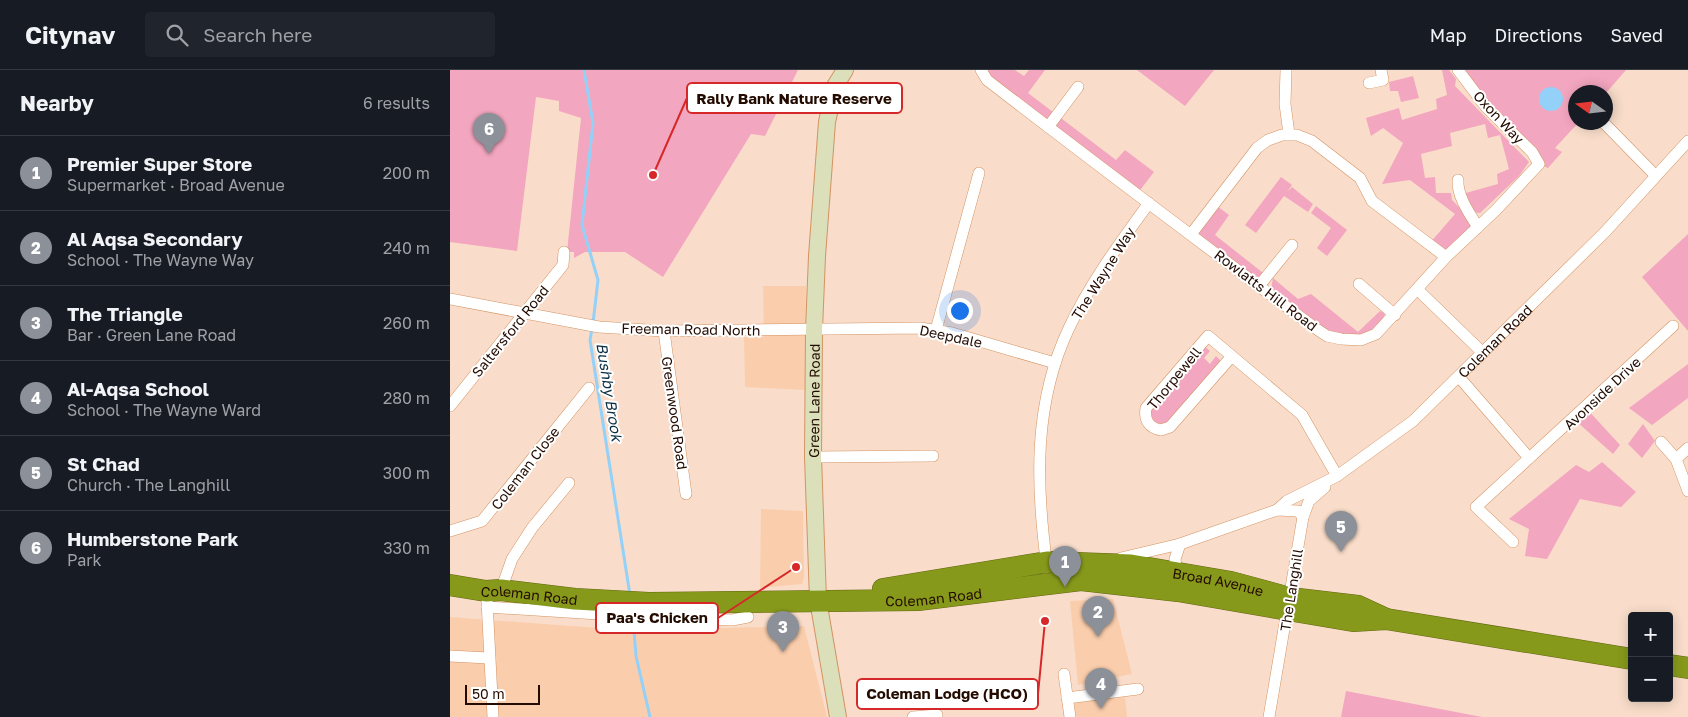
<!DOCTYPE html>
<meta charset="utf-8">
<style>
:root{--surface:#171b24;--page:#20242c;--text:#f1f3f6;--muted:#9ea1a6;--line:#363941;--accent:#8c9099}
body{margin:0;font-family:"Golos Text",sans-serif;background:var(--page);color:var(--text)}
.controls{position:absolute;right:15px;bottom:15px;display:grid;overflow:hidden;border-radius:5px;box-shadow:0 2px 12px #0003}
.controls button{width:45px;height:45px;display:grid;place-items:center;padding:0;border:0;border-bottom:1px solid var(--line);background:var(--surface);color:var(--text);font:25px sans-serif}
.compass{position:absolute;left:1118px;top:15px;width:45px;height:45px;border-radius:50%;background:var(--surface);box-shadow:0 2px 12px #0003;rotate:284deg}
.scale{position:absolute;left:15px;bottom:12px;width:75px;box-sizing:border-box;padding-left:5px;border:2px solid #230b00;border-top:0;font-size:14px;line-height:18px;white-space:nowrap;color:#230b00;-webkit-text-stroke:4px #fff;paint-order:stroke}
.you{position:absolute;left:509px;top:240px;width:18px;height:18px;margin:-12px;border:4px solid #fff;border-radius:50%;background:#1a73e8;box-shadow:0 0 0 8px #1a73e833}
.badge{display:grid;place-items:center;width:32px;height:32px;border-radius:50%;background:var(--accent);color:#fff;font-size:16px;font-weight:700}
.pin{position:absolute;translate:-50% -41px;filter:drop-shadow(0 1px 2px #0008)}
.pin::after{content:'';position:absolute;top:26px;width:18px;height:15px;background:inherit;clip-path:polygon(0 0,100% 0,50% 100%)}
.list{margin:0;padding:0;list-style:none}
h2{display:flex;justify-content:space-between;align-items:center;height:65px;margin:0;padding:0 20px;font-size:21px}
h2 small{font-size:16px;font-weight:400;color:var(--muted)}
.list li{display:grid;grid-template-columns:32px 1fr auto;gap:15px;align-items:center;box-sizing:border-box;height:75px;padding:0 20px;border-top:1px solid var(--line)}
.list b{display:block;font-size:19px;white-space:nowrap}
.list p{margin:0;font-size:16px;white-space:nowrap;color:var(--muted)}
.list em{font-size:16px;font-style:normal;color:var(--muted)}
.icon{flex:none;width:28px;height:28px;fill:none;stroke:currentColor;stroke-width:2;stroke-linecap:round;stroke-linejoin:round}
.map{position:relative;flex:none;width:1238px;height:647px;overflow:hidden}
header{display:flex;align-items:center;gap:30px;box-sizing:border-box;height:70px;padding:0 25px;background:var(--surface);border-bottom:1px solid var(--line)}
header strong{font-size:24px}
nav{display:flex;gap:28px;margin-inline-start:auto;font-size:18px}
.search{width:350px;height:45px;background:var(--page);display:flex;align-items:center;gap:12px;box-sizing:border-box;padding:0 18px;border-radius:5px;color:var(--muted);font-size:19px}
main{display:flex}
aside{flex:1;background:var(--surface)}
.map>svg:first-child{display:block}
</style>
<header>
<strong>Citynav</strong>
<div class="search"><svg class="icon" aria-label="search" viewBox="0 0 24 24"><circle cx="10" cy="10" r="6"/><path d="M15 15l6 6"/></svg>Search here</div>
<nav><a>Map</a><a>Directions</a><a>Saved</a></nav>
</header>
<main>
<aside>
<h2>Nearby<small>6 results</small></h2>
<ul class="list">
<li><span class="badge">1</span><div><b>Premier Super Store</b><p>Supermarket · Broad Avenue</p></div><em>200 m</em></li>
<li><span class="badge">2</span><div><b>Al Aqsa Secondary</b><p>School · The Wayne Way</p></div><em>240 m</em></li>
<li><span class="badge">3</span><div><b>The Triangle</b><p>Bar · Green Lane Road</p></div><em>260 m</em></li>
<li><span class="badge">4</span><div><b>Al-Aqsa School</b><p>School · The Wayne Ward</p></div><em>280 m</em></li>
<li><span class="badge">5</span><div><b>St Chad</b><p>Church · The Langhill</p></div><em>300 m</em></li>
<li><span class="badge">6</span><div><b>Humberstone Park</b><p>Park</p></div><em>330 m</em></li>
</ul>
</aside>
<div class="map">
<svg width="1238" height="647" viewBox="0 0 1238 647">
<rect width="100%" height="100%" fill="#f9ddca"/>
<path fill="#facead" d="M313,216h43l-1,104 -60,-3 -1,-50h20z
M311,439l42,2 1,66 -2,7 -42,4z
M663,529l19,75 -54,11 -8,-84z
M0,547l176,13 178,-4 23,91h-377z
M675,627l2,20h-51l-2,-15z"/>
<path fill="#f3a6bf" d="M0,0h348l-33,66 -14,-2 -88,143 -38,-25h-40l-11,6v-6h-7l14,-134 -22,-7v-10l-23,-4 -19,154 -67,-9z
M531,0h34l9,6 5,-6h16l-17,23 88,67 9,-10 29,22 -17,22z
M687,0h77l-29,36z
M992,0h7l7,9 -1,7 74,76 -10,14 -39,37 -7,-1 -11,-18 36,-10 -1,-10 12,-5 -9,-34 -12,3 -3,-14 -35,9 2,13 -31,8 4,24 10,-1 1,16h15l1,7 26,27 -31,30 -18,-13 26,-30 -45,-34 -28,4 21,-41 -20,-15 -12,8 -5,-18 33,-10 3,12 35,-11 -1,-10 11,-4z
M1008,0h168l-20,23 -30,-1v30l2,1 -23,25 7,4 -14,16 -9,-4 -39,-43 -12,-20z
M963,6l6,22 -18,4 -3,-11h-8l-1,-9z
M831,107l11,8 -5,7 5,-5 21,17 -5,8 -24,-16 -28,37 -11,-8z
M767,136l12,9 -14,20 52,41 -8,10 -67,-53z
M866,136l31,24 -20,26 -10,-8 14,-20 -20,-15z
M1238,164v97l-46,-54z
M823,208l25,21 13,-5 47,38 22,-21 5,2c-2,9 -11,16 -18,19 -37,13 -69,-22 -96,-42z
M754,276l6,5 -6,7 6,6 6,-8 5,5 -54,63 -14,-1 -4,-14 16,-18 4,2 34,-41 -2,-2z
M1238,294v34l-36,27 -23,-17z
M1136,338l34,37 -7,9 -37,-33z
M1193,354l12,17 -13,17 -14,-14z
M1152,392l34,30 -15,15 -41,-8 -33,60 -22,-3 4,-27 -20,-10 67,-54 13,7z
M896,621l136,26h-141z"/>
<path fill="#94d1f9" d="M1089 29a12 12 0 1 1 24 0a12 12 0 1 1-24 0Z"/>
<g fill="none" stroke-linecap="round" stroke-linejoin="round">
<path stroke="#94d1f9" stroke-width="3" d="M134,0l9,53 -11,102 16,55 -5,43
M142,259l-2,11 40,255
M183,548l3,38 14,61"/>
<g stroke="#d39362" stroke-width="12">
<g id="street">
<path d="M531,0l6,10c109,84 218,166 328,248l12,8 14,3 20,1 15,-6 70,-77 50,-47 43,-46 -7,-12 -46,-45 -28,-37"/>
<path d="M836,0l-1,34 4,30"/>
<path d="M919,13l14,-3 -2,-10"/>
<path d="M1153,52l52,53"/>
<path d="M598,57l30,-40"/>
<path d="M1008,110c-1,16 11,33 20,47"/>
<path d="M742,163l65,-85 11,-8 14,-5h15l15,6 48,37 12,23 74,56"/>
<path d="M909,214l36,31"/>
<path d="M809,216l33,-41"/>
<path d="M968,220l65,63"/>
<path d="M0,229l149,28 65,4 256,-3 32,5 103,30"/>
<path d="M486,260l43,-157"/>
<path d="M214,261l22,163"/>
<path d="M782,286l-62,71 -9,3c-12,-2 -17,-10 -15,-22l62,-72 94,79 35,61"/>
<path d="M1009,307l70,81"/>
<path d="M0,336l113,-141 1,-13"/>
<path d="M1211,372l15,17"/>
<path d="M1238,378l-12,11 12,32"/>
<path d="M363,387l120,-1"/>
<path d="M827,440l21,1 5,6"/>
<path d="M0,461l32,-10 107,-133"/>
<path d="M1063,472l-37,-35 197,-181"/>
<path id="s1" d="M671,488l59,-14 97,-34 10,-9 50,-25 76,-55 192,-189 83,-91"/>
<path d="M597,497c-11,-82 -14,-163 22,-239 21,-45 51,-85 80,-125"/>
<path d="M727,507l-2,-18 5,-15"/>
<path d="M51,520l11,-31 20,-31 37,-45"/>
<path d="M37,531l6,116"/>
<path d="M37,537l158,10 87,3 16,-3"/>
<path d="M0,586l38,2"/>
<path d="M614,604l6,43"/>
<path d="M617,628l71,-9"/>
<path d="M463,647l24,-2"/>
<path d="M819,647l34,-200 6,-16 16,-14"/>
</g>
</g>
<g stroke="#d39362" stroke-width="18">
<g id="secondary">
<path id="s2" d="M388,647l-20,-117 -5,-143 1,-127 3,-74 10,-134 8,-36 10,-16"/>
</g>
</g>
<g stroke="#646712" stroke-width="22">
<g id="highway">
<path id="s3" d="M0,515l36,6 15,-1 74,9 74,4 269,-3 163,-20 97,11 175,30 33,-2 246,40"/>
<path id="s4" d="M433,519l164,-27 84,3 100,17 59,16 68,8 26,12"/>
<path d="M1219,595l19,3"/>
</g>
</g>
<use href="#street" stroke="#fff" stroke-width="11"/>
<use href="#secondary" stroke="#dbe0bb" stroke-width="16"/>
<use href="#highway" stroke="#87991b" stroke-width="21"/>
</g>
<g text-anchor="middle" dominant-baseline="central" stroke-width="4" stroke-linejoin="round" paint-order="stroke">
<g font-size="14" fill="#230b00" stroke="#fff">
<text transform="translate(1049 47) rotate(47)">Oxon Way</text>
<text transform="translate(653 203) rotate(-58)">The Wayne Way</text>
<text transform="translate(816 220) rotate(37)">Rowlatts Hill Road</text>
<text transform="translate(241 259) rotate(1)">Freeman Road North</text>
<text transform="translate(60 261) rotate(-51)">Saltersford Road</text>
<text transform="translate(501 266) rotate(12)">Deepdale</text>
<text stroke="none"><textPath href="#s1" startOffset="441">Coleman Road</textPath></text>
<text transform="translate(724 308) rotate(-51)">Thorpewell</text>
<text transform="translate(1152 323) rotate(-43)">Avonside Drive</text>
<text stroke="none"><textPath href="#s2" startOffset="318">Green Lane Road</textPath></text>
<text transform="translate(225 343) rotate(82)">Greenwood Road</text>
<text transform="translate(75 398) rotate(-52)">Coleman Close</text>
<text stroke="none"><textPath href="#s4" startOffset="339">Broad Avenue</textPath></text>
<text transform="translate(841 520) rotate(-81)">The Langhill</text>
<text stroke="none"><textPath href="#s3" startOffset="80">Coleman Road</textPath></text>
<text stroke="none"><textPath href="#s3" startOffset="485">Coleman Road</textPath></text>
</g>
<g font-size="15" font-style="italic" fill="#0a2e42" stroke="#fff">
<text transform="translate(160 322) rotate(81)">Bushby Brook</text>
</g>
</g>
<path fill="none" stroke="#d62828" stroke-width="2" d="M203 105L237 28M346 497L268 548M595 551L588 624"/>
<g fill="#d62828" stroke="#fff" stroke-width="2">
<circle cx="203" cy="105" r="5"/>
<circle cx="346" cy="497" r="5"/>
<circle cx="595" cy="551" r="5"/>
</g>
<g fill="#fff" stroke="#d62828" stroke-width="2">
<rect x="237" y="13" width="215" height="30" rx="5"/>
<rect x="146" y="533" width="122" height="30" rx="5"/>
<rect x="407" y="609" width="181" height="30" rx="5"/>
</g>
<g font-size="15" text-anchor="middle" font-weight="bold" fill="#230b00">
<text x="344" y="34">Rally Bank Nature Reserve</text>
<text x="207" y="553">Paa's Chicken</text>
<text x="497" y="629">Coleman Lodge (HCO)</text>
</g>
</svg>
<div class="controls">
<button>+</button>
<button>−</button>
</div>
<svg class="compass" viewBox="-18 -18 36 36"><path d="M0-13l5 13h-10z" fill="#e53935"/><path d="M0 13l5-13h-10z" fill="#9ea1a6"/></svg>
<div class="scale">50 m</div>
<div class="you"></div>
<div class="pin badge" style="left:615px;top:517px">1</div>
<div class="pin badge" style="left:648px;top:567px">2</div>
<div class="pin badge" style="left:333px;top:582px">3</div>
<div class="pin badge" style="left:651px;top:639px">4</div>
<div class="pin badge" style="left:891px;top:482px">5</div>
<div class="pin badge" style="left:39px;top:84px">6</div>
</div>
</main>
